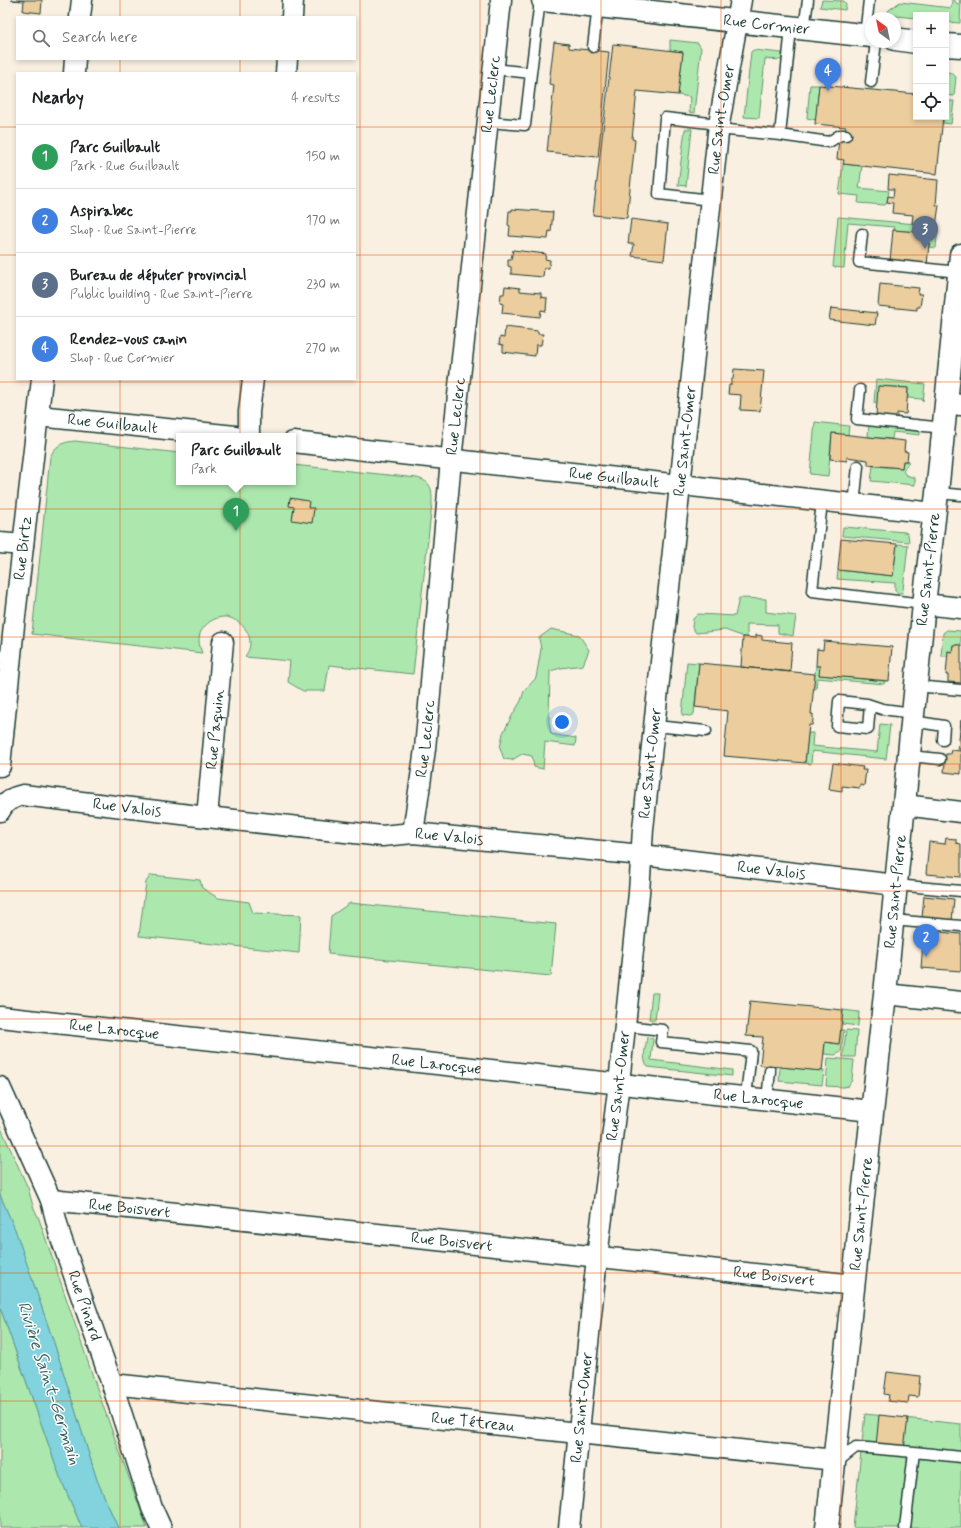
<!DOCTYPE html>
<meta charset="utf-8">
<style>
:root{--surface:#fff;--page:#f2f2f2;--text:#202124;--muted:#757577;--line:#e0e0e0;--accent:#d1495b}
body{margin:0;font-family:Mynerve,sans-serif;background:var(--page);color:var(--text)}
.controls{position:absolute;right:12px;top:12px;display:grid;overflow:hidden;border-radius:0px;box-shadow:0 2px 6px #0003}
.controls button{width:36px;height:36px;display:grid;place-items:center;padding:0;border:0;border-bottom:1px solid var(--line);background:var(--surface);color:var(--text);font:20px sans-serif}
.compass{position:absolute;left:865px;top:12px;width:36px;height:36px;border-radius:50%;background:var(--surface);box-shadow:0 2px 6px #0003;rotate:327deg}
.you{position:absolute;left:562px;top:722px;width:14px;height:14px;margin:-10px;border:3px solid #fff;border-radius:50%;background:#1a73e8;box-shadow:0 0 0 6px #1a73e833}
.badge{display:grid;place-items:center;width:26px;height:26px;border-radius:50%;background:var(--accent);color:#fff;font-size:13px;font-weight:700}
.pin{position:absolute;translate:-50% -33px;filter:drop-shadow(0 1px 2px #0008)}
.pin::after{content:'';position:absolute;top:21px;width:14px;height:12px;background:inherit;clip-path:polygon(0 0,100% 0,50% 100%)}
.popup{position:absolute;left:176px;top:433px;width:120px;height:52px;box-sizing:border-box;display:grid;place-content:center;border-radius:0px;background:var(--surface);filter:drop-shadow(0 1px 3px #0005);font-size:13px;white-space:nowrap;color:var(--muted)}
.popup b{font-size:15px;color:var(--text)}
.popup::after{content:'';position:absolute;left:50%;top:100%;margin-left:-8px;border:8px solid transparent;border-top-color:var(--surface)}
.list{margin:0;padding:0;list-style:none}
h2{display:flex;justify-content:space-between;align-items:center;height:52px;margin:0;padding:0 16px;font-size:17px}
h2 small{font-size:13px;font-weight:400;color:var(--muted)}
.list li{display:grid;grid-template-columns:26px 1fr auto;gap:12px;align-items:center;box-sizing:border-box;height:64px;padding:0 16px;border-top:1px solid var(--line)}
.list b{display:block;font-size:15px;white-space:nowrap}
.list p{margin:0;font-size:13px;white-space:nowrap;color:var(--muted)}
.list em{font-size:13px;font-style:normal;color:var(--muted)}
.icon{flex:none;width:22px;height:22px;fill:none;stroke:currentColor;stroke-width:2;stroke-linecap:round;stroke-linejoin:round}
.map{position:relative;flex:none;width:961px;height:1528px;overflow:hidden}
.search{position:absolute;background:var(--surface);box-shadow:0 2px 6px #0003;left:16px;top:16px;width:340px;height:44px;display:flex;align-items:center;gap:10px;box-sizing:border-box;padding:0 14px;border-radius:0px;color:var(--muted);font-size:15px}
.panel{position:absolute;background:var(--surface);box-shadow:0 2px 6px #0003;left:16px;top:72px;width:340px;height:308px;border-radius:0px}
.map>svg:first-child{display:block}
</style>
<div class="map">
<svg width="961" height="1528" viewBox="0 0 961 1528">
<rect width="100%" height="100%" fill="#f9f0e2"/>
<filter id="ink" filterUnits="userSpaceOnUse"><feTurbulence type="fractalNoise" baseFrequency=".025" numOctaves="2"/><feDisplacementMap in="SourceGraphic" scale="8" xChannelSelector="R" yChannelSelector="G"/><feConvolveMatrix kernelMatrix="1 2 1 2 8 2 1 2 1" color-interpolation-filters="sRGB"/></filter>
<g filter="url(#ink)">
<path fill="#ace8ae" stroke="#669271" d="M822,0l22,1 2,3 -1,6 -25,-3z
M952,0h3v2l3,2 2,-2 -1,-2h2l-1,23 -14,-1v-7h-30v3l-30,-3 3,-5 11,-8 51,6z
M670,40l28,3 3,5 -7,65 -5,-1 1,-15 -12,-2 5,-43 -13,-2z
M753,50l29,3v7l-17,-1 -6,59 -15,-1 7,-65z
M946,72l6,1 4,4 -2,19 -8,-1z
M810,85h9l-3,35 -9,-2z
M946,101h8l-3,23 -8,-1v-6h3z
M685,129h7l-6,57 -8,-1z
M843,164l19,2 -3,22 30,3 -2,11 -2,3 -27,-2 1,-7 -20,-2z
M838,217l100,9 -2,22 -7,-1 1,-14 -37,-3 1,-3 -46,-4 -4,45 -11,-1z
M876,379l49,5 -2,18 -1,-3 -14,-1v-10l-29,-2 -2,17h-3z
M815,422l34,4 -1,9 -16,-2 -4,43 -18,-2z
M869,424l51,7v4l-27,-3 -1,7 -24,-2z
M75,441l104,12v29h114v-17l124,13c15,4 15,11 15,25l-19,171 -84,-9 -4,26h-22l-15,-9 2,-21 -45,-4c1,-3 4,-6 4,-8 5,-15 -9,-30 -23,-32 -13,-1 -28,11 -27,24 0,4 2,9 3,12l-170,-19 18,-177c5,-11 12,-15 25,-16z
M903,461l6,1 -6,9 3,4 9,3v7l-44,-4 2,-15 29,2z
M843,527l62,5 3,2 1,8 -67,-6z
M897,544l11,1 -5,45 -1,3h-5l-2,-3v-7l-58,-4 1,-9 55,6z
M739,598l27,1v13l30,4 -3,20 -15,-3v-8l-31,-1v14l-22,-8 -29,3 -4,-6 1,-8 5,-5 37,2z
M551,629l28,6 10,15 -6,15 -22,3 -11,3 -1,50 2,13 25,4 -1,8 -30,-4 -2,27 -9,-2 -2,-11 -10,-2 -10,6 -8,-1 -4,-11 3,-15 10,-19 8,-13 3,-10 12,-13 5,-29 -2,-11z
M947,630l14,1v14h-8l-1,7 -4,-1v5h-7l2,-23z
M687,662l12,1 -5,51 -4,2 -8,-1z
M816,666h4v9l65,6 -1,3 -67,-6 -1,11h-3z
M880,724l10,1 -4,34 -74,-8 -1,13 -6,-1 3,-30h5l-1,13 65,6z
M151,875l49,5 2,8 16,10 31,4 4,11 48,2 -2,38 -160,-17 7,-54z
M350,903l206,21 -5,52 -223,-22 3,-38z
M652,993h6l-3,27 -6,-1z
M843,1010l16,2 -1,14 -16,-2z
M841,1030h3l-3,22 -6,3 -11,-1 1,-12 14,2z
M846,1030l11,1 -2,26h-12z
M647,1037l6,2 -2,21 81,10v6l-84,-9c-7,-7 -2,-21 -1,-30z
M828,1058l26,2 -2,20 -4,6 -5,1 -17,-1z
M780,1067l44,4 -2,14 -43,-4z
M0,1126l28,62 5,18 6,13 62,181 46,128h-29l-21,-48 -42,-134 -40,-116 -15,-35z
M0,1307l60,170 22,51h-82z
M865,1414l96,10v104h-108z"/>
<path fill="#82d3dd" stroke="#5a9799" d="M0,1195l15,34 40,117 42,134 21,48h-36l-22,-51 -60,-170z"/>
<path fill="#ebcd9e" stroke="#1f3d34" d="M11,0h31l-1,13 -18,-2 1,-10z
M554,42l15,2v4l40,4 -11,105 -51,-5 7,-67 -5,-1z
M613,44l70,8 -5,43 -41,-4 -5,48 3,1 -8,78 -34,-3z
M819,85l97,9v23h27l-6,57 -94,-10 1,-4 -7,-1 2,-20 6,1 1,-13 -31,-3z
M889,175l49,5 -2,25h3l-3,21 -24,-3 1,-8 -21,-2 1,-10 -6,-1 1,-6 5,1 1,-8h-6z
M512,209l41,3 -2,20 -2,-1 -1,8 -39,-3 1,-10 -2,-1 1,-14h3z
M631,219l37,5 -4,36 -32,-4 2,-12h-6z
M893,230l37,3 -3,32 -37,-4z
M513,250l33,4 -1,5 5,1 -1,8h-5l-1,9 -32,-3v-7l-3,-1v-7h3z
M880,284l39,4 -1,6h4l-2,13h-3v3l-39,-4z
M505,286l15,2v3l21,2v4l6,1 -1,13 -5,-1 -1,7 -38,-4 1,-9 -3,-1 1,-9h3z
M831,308l46,5 -2,12 -46,-5z
M505,327l33,4v3h5l-2,11h-5l-1,11 -32,-4v-7l-4,-1 1,-7 4,1z
M734,369l30,2 -4,40 -20,-1 1,-15 -13,-1 1,-9h2v-5l2,-1z
M878,386l30,2 -2,26 -9,-1v5l-21,-2z
M832,433l73,8 -1,10 4,1 -1,9h-4l-1,7 -34,-3v-5l-21,-3v4l-17,-2z
M290,498l19,3 -1,7h6l-2,15 -20,-3 2,-13 -5,-1z
M841,539l56,5 -4,32 -55,-6z
M756,635l6,1v4l30,3 -2,29 -49,-5 2,-30 13,1z
M824,641l68,6 -3,34 -70,-6 1,-9h-4l1,-17 6,1z
M953,645h8v38l-13,-1v-7h-2l2,-24 4,1z
M699,663l116,11 -4,40h2v6l-1,5h-3l-4,38 -81,-7 4,-45 -33,-4z
M961,720v29h-3z
M961,749v25l-17,-2 2,-18h4l1,-4 10,1z
M833,763l30,4 -1,3h4l-2,16 -4,-1v3l-18,-2v5l-13,-2z
M946,838l10,1v4l5,1v33l-35,-3 3,-32 16,2z
M924,896l30,3 -2,22 -30,-3z
M939,932l22,2v37l-40,-3 2,-25 15,2z
M750,1001l93,9 -4,34 -14,-2 -3,29 -62,-6 3,-28 -17,-1z
M887,1372l33,4 -2,21 -9,-1 -1,7 -20,-2 1,-6 -5,-1z
M879,1415l29,3 -4,31 -28,-3z"/>
<g fill="none" stroke-linecap="round" stroke-linejoin="round">
<g stroke="#1f3d34" stroke-width="13">
<path id="lane" d="M804,29l4,-29
M865,36l4,-36
M593,47l5,-41
M494,69l37,4 9,-73
M871,82l5,-40
M488,122l37,3 6,-52
M718,129l62,6 11,-107
M780,135l49,7 11,-7h6
M711,200l-52,-6 6,-76 54,6
M862,234l-3,28 100,10
M860,390l-3,29 87,9
M937,493l24,2
M822,502l-10,89 112,13
M854,505l4,-39
M915,686l46,4
M870,705l-2,24 -31,-3 2,-25 28,3 15,5 31,4
M912,721l32,5 -1,14
M655,726l51,5
M909,756l31,3
M896,885l65,6
M892,920l69,6
M625,1026l38,4 -2,12 90,9 -5,46
M767,1100l3,-29
M835,1460l7,-2 14,-11 58,5
M905,1528l9,-76 47,5"/>
</g>
<g stroke="#1f3d34" stroke-width="23">
<g id="street">
<path d="M80,17l2,-17"/>
<path d="M292,17l1,-17"/>
<path d="M74,73l1,-14"/>
<path d="M286,73l1,-14"/>
<path d="M946,403l15,2"/>
<path id="s1" d="M38,416l197,20"/>
<path d="M249,436v-24l4,-33"/>
<path id="s2" d="M293,442l641,71"/>
<path d="M0,543l23,2"/>
<path d="M924,604l37,4"/>
<path id="s3" d="M0,766l14,-141 28,-246"/>
<path d="M904,805l57,7"/>
<path id="s4" d="M0,811c4,-10 14,-14 23,-16l184,22 175,19 31,-3 229,22 254,30"/>
<path id="s5" d="M207,817l16,-175"/>
<path id="s6" d="M413,833l12,-84 26,-289 50,-460"/>
<path d="M885,994l76,8"/>
<path id="s7" d="M0,1017l872,94"/>
<path id="s8" d="M0,1087l51,113 9,35 52,149 40,124 9,20"/>
<path id="s9" d="M51,1200l568,59 235,26"/>
<path id="s10" d="M112,1384l723,76"/>
<path id="s11" d="M569,1528l28,-271 22,-174 20,-190 4,-64 76,-705 22,-124"/>
</g>
</g>
<g stroke="#1f3d34" stroke-width="25">
<g id="secondary">
<path id="s12" d="M543,0l328,36"/>
<path d="M895,39l21,3"/>
<path d="M946,45l15,1"/>
</g>
</g>
<g stroke="#1f3d34" stroke-width="25">
<g id="primary">
<path id="s13" d="M827,1528l58,-534 39,-390 13,-111 24,-238"/>
</g>
</g>
<use href="#lane" stroke="#fff" stroke-width="10"/>
<use href="#street" stroke="#fff" stroke-width="20"/>
<use href="#secondary" stroke="#fff" stroke-width="22"/>
<use href="#primary" stroke="#fff" stroke-width="22"/>
</g>
</g>
<path fill="none" stroke="#e8590c" stroke-width="1" stroke-opacity="0.55" d="M120,0v17M240,0v17M360,0v1528M480,0v1528M601,0v1528M721,0v1528M841,0v1528M120,59v14M240,59v14M0,127h17M355,127h606M0,255h17M355,255h606M120,379v1149M240,379v1149M0,382h961M0,509h961M0,637h961M0,764h961M0,891h961M0,1019h961M0,1146h961M0,1273h961M0,1401h961"/>
<g text-anchor="middle" dominant-baseline="central" stroke-width="3" stroke-linejoin="round" paint-order="stroke">
<g font-size="16" fill="#1f3d34" stroke="#fff">
<text stroke="none"><textPath href="#s12" startOffset="225">Rue Cormier</textPath></text>
<text stroke="none"><textPath href="#s6" startOffset="743">Rue Leclerc</textPath></text>
<text stroke="none"><textPath href="#s11" startOffset="1417">Rue Saint-Omer</textPath></text>
<text stroke="none"><textPath href="#s6" startOffset="419">Rue Leclerc</textPath></text>
<text stroke="none"><textPath href="#s1" startOffset="75">Rue Guilbault</textPath></text>
<text stroke="none"><textPath href="#s11" startOffset="1093">Rue Saint-Omer</textPath></text>
<text stroke="none"><textPath href="#s2" startOffset="323">Rue Guilbault</textPath></text>
<text stroke="none"><textPath href="#s3" startOffset="219">Rue Birtz</textPath></text>
<text stroke="none"><textPath href="#s13" startOffset="964">Rue Saint-Pierre</textPath></text>
<text stroke="none"><textPath href="#s5" startOffset="88">Rue Paquin</textPath></text>
<text stroke="none"><textPath href="#s6" startOffset="95">Rue Leclerc</textPath></text>
<text stroke="none"><textPath href="#s11" startOffset="769">Rue Saint-Omer</textPath></text>
<text stroke="none"><textPath href="#s4" startOffset="134">Rue Valois</textPath></text>
<text stroke="none"><textPath href="#s4" startOffset="458">Rue Valois</textPath></text>
<text stroke="none"><textPath href="#s4" startOffset="782">Rue Valois</textPath></text>
<text stroke="none"><textPath href="#s13" startOffset="640">Rue Saint-Pierre</textPath></text>
<text stroke="none"><textPath href="#s7" startOffset="115">Rue Larocque</textPath></text>
<text stroke="none"><textPath href="#s7" startOffset="439">Rue Larocque</textPath></text>
<text stroke="none"><textPath href="#s11" startOffset="445">Rue Saint-Omer</textPath></text>
<text stroke="none"><textPath href="#s7" startOffset="763">Rue Larocque</textPath></text>
<text stroke="none"><textPath href="#s9" startOffset="79">Rue Boisvert</textPath></text>
<text stroke="none"><textPath href="#s13" startOffset="316">Rue Saint-Pierre</textPath></text>
<text stroke="none"><textPath href="#s9" startOffset="403">Rue Boisvert</textPath></text>
<text stroke="none"><textPath href="#s9" startOffset="727">Rue Boisvert</textPath></text>
<text stroke="none"><textPath href="#s8" startOffset="235">Rue Pinard</textPath></text>
<text stroke="none"><textPath href="#s11" startOffset="121">Rue Saint-Omer</textPath></text>
<text stroke="none"><textPath href="#s10" startOffset="363">Rue Tétreau</textPath></text>
</g>
<g font-size="17" font-style="italic" fill="#38625e" stroke="#fff">
<text transform="translate(49 1383) rotate(72)">Rivière Saint-Germain</text>
</g>
</g>
</svg>
<div class="controls">
<button>+</button>
<button>−</button>
<button><svg class="icon" aria-label="locate" viewBox="0 0 24 24"><circle cx="12" cy="12" r="6"/><path d="M12 2v4M12 18v4M2 12h4M18 12h4"/></svg></button>
</div>
<svg class="compass" viewBox="-18 -18 36 36"><path d="M0-13l5 13h-10z" fill="#e53935"/><path d="M0 13l5-13h-10z" fill="#757577"/></svg>
<div class="you"></div>
<div class="pin badge" style="left:236px;top:531px;background:#2e9e5b">1</div>
<div class="popup"><b>Parc Guilbault</b>Park</div>
<div class="pin badge" style="left:926px;top:957px;background:#3f7fe0">2</div>
<div class="pin badge" style="left:925px;top:249px;background:#5c6f8a">3</div>
<div class="pin badge" style="left:828px;top:91px;background:#3f7fe0">4</div>
<div class="search"><svg class="icon" aria-label="search" viewBox="0 0 24 24"><circle cx="10" cy="10" r="6"/><path d="M15 15l6 6"/></svg>Search here</div>
<section class="panel">
<h2>Nearby<small>4 results</small></h2>
<ul class="list">
<li><span class="badge" style="background:#2e9e5b">1</span><div><b>Parc Guilbault</b><p>Park · Rue Guilbault</p></div><em>150 m</em></li>
<li><span class="badge" style="background:#3f7fe0">2</span><div><b>Aspirabec</b><p>Shop · Rue Saint-Pierre</p></div><em>170 m</em></li>
<li><span class="badge" style="background:#5c6f8a">3</span><div><b>Bureau de députer provincial</b><p>Public building · Rue Saint-Pierre</p></div><em>230 m</em></li>
<li><span class="badge" style="background:#3f7fe0">4</span><div><b>Rendez-vous canin</b><p>Shop · Rue Cormier</p></div><em>270 m</em></li>
</ul>
</section>
</div>
